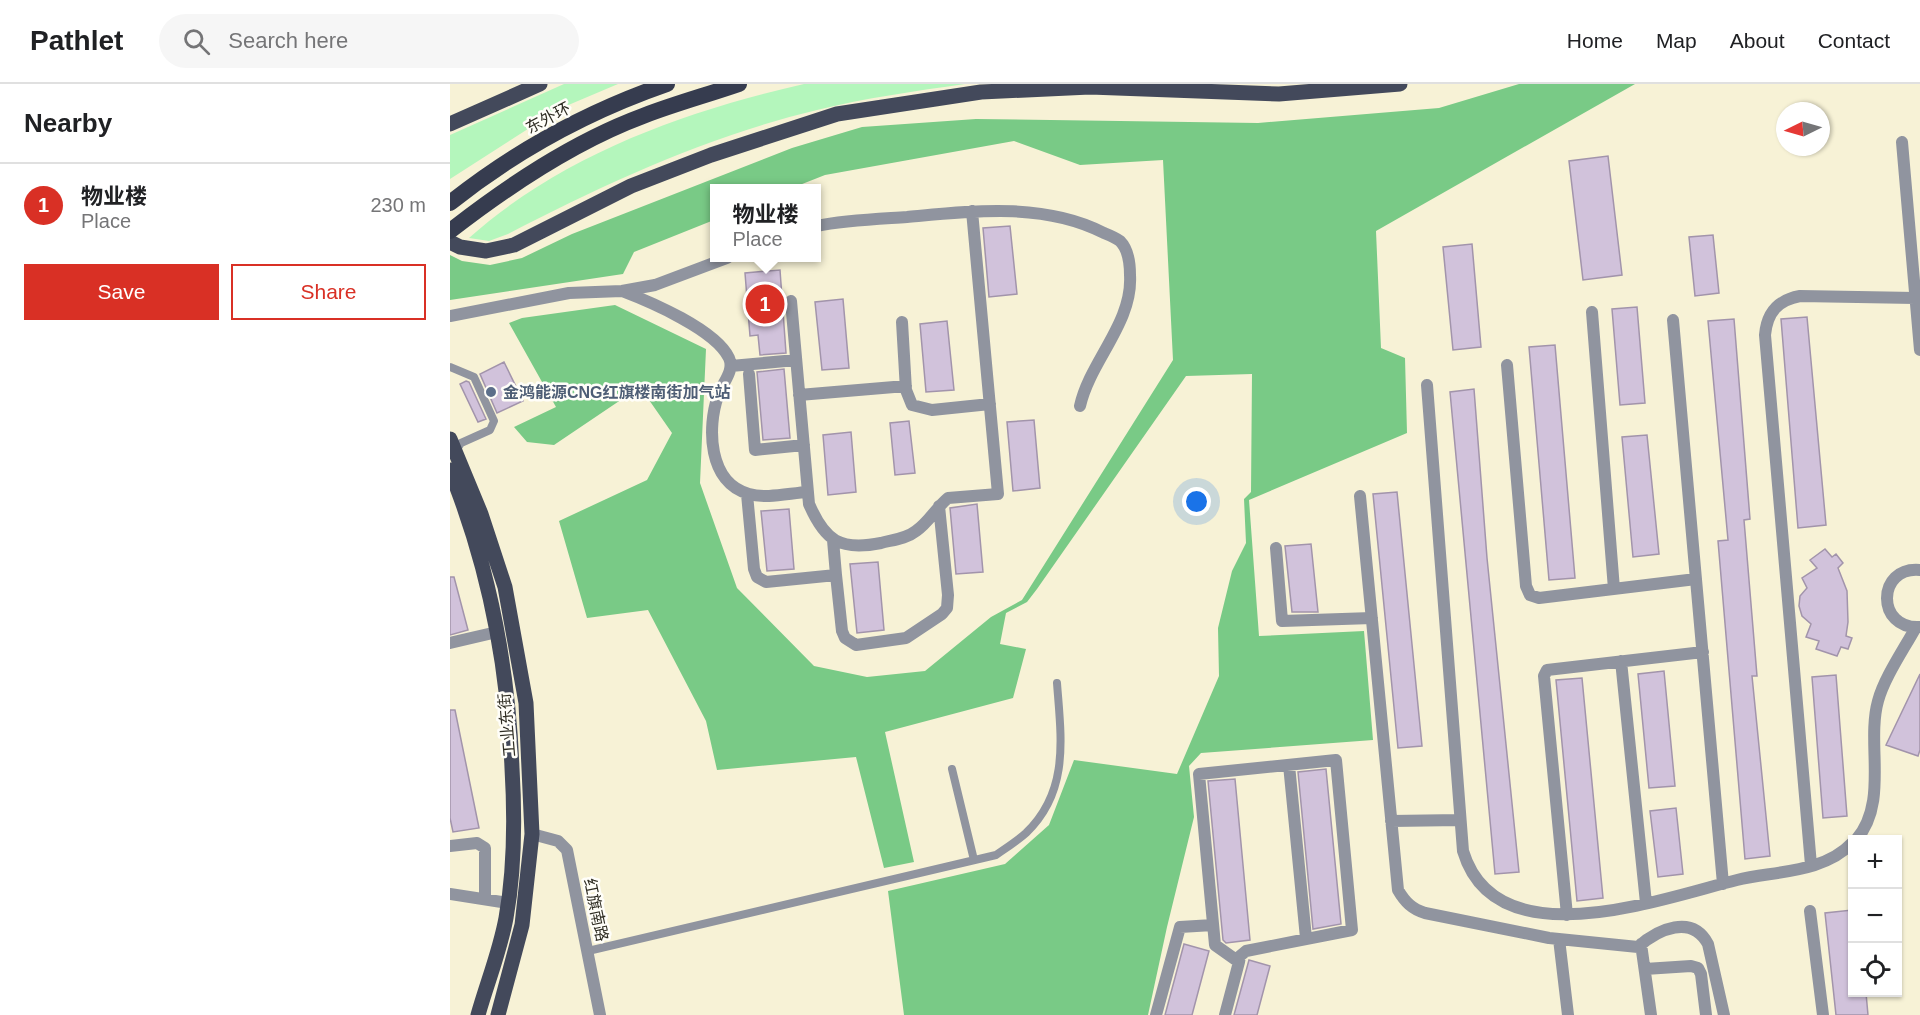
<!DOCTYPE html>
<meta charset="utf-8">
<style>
:root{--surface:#fff;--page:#f6f6f6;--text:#202124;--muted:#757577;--line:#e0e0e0;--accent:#d93025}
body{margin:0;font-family:Helvetica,"Noto Sans SC",sans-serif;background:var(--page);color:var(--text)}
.controls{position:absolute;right:18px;bottom:18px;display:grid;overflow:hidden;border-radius:0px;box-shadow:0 2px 4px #0004}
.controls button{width:54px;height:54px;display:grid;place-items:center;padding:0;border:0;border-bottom:2px solid var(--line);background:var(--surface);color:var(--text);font:30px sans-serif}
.compass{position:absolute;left:1326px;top:18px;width:54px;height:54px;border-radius:50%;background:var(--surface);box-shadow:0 2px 4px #0004;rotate:265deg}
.you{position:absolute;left:747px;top:418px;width:21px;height:21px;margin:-15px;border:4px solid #fff;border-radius:50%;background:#1a73e8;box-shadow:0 0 0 9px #1a73e833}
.badge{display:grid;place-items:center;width:39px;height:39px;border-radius:50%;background:var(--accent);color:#fff;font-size:20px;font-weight:700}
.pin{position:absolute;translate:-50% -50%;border:3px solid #fff;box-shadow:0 2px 6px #0006}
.popup{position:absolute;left:260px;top:100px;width:111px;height:78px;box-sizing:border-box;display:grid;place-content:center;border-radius:0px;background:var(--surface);filter:drop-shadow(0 2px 4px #0005);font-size:20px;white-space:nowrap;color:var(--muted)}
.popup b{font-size:22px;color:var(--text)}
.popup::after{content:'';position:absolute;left:50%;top:100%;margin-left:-12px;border:12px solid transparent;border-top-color:var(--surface)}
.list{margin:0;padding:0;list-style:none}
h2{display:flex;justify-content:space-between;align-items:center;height:78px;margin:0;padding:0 24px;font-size:26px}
h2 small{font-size:20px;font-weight:400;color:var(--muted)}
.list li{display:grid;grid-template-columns:39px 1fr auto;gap:18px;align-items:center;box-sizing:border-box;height:84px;padding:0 24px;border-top:2px solid var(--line)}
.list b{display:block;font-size:22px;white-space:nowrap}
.list p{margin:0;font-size:20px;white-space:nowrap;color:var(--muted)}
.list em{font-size:20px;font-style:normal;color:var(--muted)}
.actions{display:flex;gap:12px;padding:18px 24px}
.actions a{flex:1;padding:14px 0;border:2px solid var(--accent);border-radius:0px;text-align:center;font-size:21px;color:var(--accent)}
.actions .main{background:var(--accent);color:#fff}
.icon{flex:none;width:33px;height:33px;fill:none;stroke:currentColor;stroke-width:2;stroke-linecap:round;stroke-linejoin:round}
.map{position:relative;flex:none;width:1470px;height:931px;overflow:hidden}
header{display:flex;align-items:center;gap:36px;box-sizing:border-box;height:84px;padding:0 30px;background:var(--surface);border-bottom:2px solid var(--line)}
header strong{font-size:28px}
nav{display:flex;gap:33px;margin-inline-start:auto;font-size:21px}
.search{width:420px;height:54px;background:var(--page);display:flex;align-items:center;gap:15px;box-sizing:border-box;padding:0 21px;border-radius:33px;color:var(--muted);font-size:22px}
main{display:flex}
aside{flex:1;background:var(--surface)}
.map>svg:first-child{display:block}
</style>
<header>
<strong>Pathlet</strong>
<div class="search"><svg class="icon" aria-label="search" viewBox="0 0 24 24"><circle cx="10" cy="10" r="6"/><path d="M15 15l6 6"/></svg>Search here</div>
<nav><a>Home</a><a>Map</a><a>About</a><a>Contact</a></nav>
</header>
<main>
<aside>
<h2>Nearby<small></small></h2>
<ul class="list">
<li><span class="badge">1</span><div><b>物业楼</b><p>Place</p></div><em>230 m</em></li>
</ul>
<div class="actions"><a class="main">Save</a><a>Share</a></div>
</aside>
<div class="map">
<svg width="1470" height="931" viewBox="0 0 1470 931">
<rect width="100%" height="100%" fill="#f7f2d6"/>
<path fill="#b4f6bc" d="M114,0h54l-59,25 -109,70v-44z
M354,0h161c-50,7 -99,14 -148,26 -108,26 -211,73 -309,124l-19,7 -20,-3c93,-83 216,-127 335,-154z"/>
<path fill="#79ca86" d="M1069,0h116l-259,147 5,117 24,10 2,75 -158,67 10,136 105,-5 9,109 -172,13 -12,13 5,51 -27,110 -19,88h-244l-16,-124 117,-27 44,-39 25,-65 103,14 42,-98 -1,-48 14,-57 14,-28 -2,-44 7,-7 1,-118 -66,2 -149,213 -10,13 -21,11 -6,31 26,5 -13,49 -128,34 29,130 -30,6 -28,-111 -139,13 -11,-49 -58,-111 -61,8 -28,-97 88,-41 25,-47 -32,-46 -86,58 -27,-3 -13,-15 42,-20 -47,-84 13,-5 93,-13 91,44 -6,134 37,105 77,78 53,11 58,-6 66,-54 31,-17 151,-240 -10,-200 -83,5 -66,-24 -189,34 -33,13h-78v32l-80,32 -11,22 -173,26v-45l12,6 28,4 32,-7 50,-24 220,-86 70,-21 114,-8 282,4 181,-15z"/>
<path fill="#d1c2db" stroke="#a294ab" stroke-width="1.5" d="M1158,72l14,119 -39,5 -14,-119z
M560,142l7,68 -28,3 -6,-69z
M1263,151l6,58 -24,3 -6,-59z
M1022,160l9,103 -28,3 -10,-103z
M330,186l6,83 -26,2 -2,-20 -8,1 -5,-63z
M393,215l6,69 -27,2 -7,-68z
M1187,223l8,96 -25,2 -8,-96z
M1357,233l19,208 -28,3 -17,-209z
M1284,235l16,200 -6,1 13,156h-5l18,180 -25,3 -27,-318 10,-1 -20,-219z
M497,237l7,69 -28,2 -6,-68z
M1105,261l20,233 -26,2 -20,-233z
M54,278l19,39 -26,12 -17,-39z
M334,285l6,69 -27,2 -6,-68z
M16,297l3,1 17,37 -8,3 -18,-38z
M1024,305l13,169 32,314 -24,2 -45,-482z
M584,336l6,68 -27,3 -6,-69z
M459,337l6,52 -20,2 -5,-52z
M401,348l5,60 -28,3 -5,-60z
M1197,351l12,119 -26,3 -11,-120z
M947,408l25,254 -24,2 -25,-254z
M527,420l6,68 -27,2 -6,-66z
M339,425l5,60 -27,2 -6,-60z
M861,460l7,68h-26l-7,-66z
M1375,465l7,8 4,-3 7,9 -5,5 9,23 1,31 -2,14 6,2 -4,11 -7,-2 -4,9 -21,-7 3,-8 -13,-4 5,-13 -9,-8 -3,-10 1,-10 7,-8 -5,-10 15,-10 -7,-8z
M428,478l6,68 -27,3 -7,-69z
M0,493h4l14,53 -18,5z
M1214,587l11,115 -26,2 -11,-114z
M1470,590v76l-2,6 -32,-11z
M1386,591l11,141 -24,2 -11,-141z
M1132,594l21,220 -26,3 -21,-221z
M0,626h5l24,118 -26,4 -3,-14z
M876,685l15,155 -28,5 -15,-157z
M785,695l15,161 -24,3 -3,-3 -15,-159z
M1226,724l7,66 -25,3 -8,-66z
M1402,826v83h14l2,22h-32l-11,-102z
M734,860l25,7 -17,64h-27z
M799,876l21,6 -13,49h-23z"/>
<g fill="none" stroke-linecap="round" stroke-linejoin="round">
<path stroke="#90949f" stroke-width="8" d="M0,283l24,10 20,44 -4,9 -29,13 -6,9
M502,685l22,91
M138,867l408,-96c10,-7 21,-14 30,-22 44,-42 35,-96 31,-150"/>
<path stroke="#90949f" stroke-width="12" d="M1452,58l18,208
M366,142c30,-6 61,-7 91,-9 65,-6 137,-15 197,16 5,2 12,5 16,8 9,9 10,23 10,34 3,48 -40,86 -50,131
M172,207c29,11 94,39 107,67 6,13 -7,25 -11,38 -11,31 -10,87 31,98 17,5 41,-1 59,-2
M341,217l18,203c16,37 31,47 72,39 11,-3 25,-4 35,-12 13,-9 20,-23 32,-33l50,-4 -26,-283
M1142,228l22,277
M0,232l119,-23 53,-2 33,-6 72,-27
M1223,236l50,564
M452,238l4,68 6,15 20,5 58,-6
M1057,281l19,221 4,9 9,3 157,-19
M281,282l65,-6
M299,290l6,76 49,-5
M977,301l36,466c33,110 199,47 274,29 37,-9 87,-7 115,-37
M349,311l107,-9
M297,410l7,75 3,8 9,5 70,-7 -3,-35
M910,412l38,394c7,12 14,19 27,23l124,25 89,9c20,-18 54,-33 70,-3l16,71
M826,464l6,73 90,-3
M1470,486c-44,-4 -44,60 0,57
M386,491l6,56 3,7 11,7 50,-7 36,-24 5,-6 1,-13 -9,-89
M0,559l47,-11
M1171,577l25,242
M839,681l17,173
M941,737l69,-1
M82,750l26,7 9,9 33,165
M1406,756c33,-38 10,-96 22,-139 6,-23 26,-52 38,-74
M0,762l27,-3 8,5v51
M1361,781l-46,-530c2,-23 13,-35 35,-39l115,2
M0,810l58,9
M1360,827l13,104
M1117,831l-23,-239 3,-6 156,-18
M1109,855l9,76
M1191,860l10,71
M1195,885l46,-3 7,2 3,6 5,41
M706,931l24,-88 33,-2
M775,931l14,-53 1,-6 6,-5 106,-21 -16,-170 -137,14 16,171 24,17"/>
<path stroke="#43495b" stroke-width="15" d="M0,40l90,-40
M0,158l10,5 26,4 28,-6 117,-59 80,-31 126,-41 144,-22 109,-5 189,7 121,-10
M0,355l31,75 24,73 21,116 6,131 -10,91 -24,90
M0,386c39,96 58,195 62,298 3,50 3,100 -6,150 -6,33 -19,65 -28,97"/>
<path stroke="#363c4f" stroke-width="16" d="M0,119c64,-51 139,-92 217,-119
M0,147c58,-45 123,-89 193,-115 31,-12 64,-21 96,-32"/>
</g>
<circle fill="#5c6f8a" stroke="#fffef9" stroke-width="2" cx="41" cy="308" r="6"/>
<g text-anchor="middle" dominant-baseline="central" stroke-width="5" stroke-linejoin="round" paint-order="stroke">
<g font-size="16" fill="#2f2d23" stroke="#fffef9">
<text transform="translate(98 34) rotate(-28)">东外环</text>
<text transform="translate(57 641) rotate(-95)">工业东街</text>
<text transform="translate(146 826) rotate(78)">红旗南路</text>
</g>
<g font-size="16" font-weight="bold" fill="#4e5e75" stroke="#fffef9" text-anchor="start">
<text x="53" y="308">金鸿能源CNG红旗楼南街加气站</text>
</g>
</g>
</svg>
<div class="controls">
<button>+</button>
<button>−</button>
<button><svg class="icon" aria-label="locate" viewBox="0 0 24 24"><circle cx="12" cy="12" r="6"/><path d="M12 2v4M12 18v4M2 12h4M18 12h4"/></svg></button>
</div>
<svg class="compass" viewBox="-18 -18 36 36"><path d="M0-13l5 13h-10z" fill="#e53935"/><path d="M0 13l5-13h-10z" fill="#757577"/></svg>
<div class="you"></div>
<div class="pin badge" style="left:315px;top:220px">1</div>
<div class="popup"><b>物业楼</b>Place</div>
</div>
</main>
